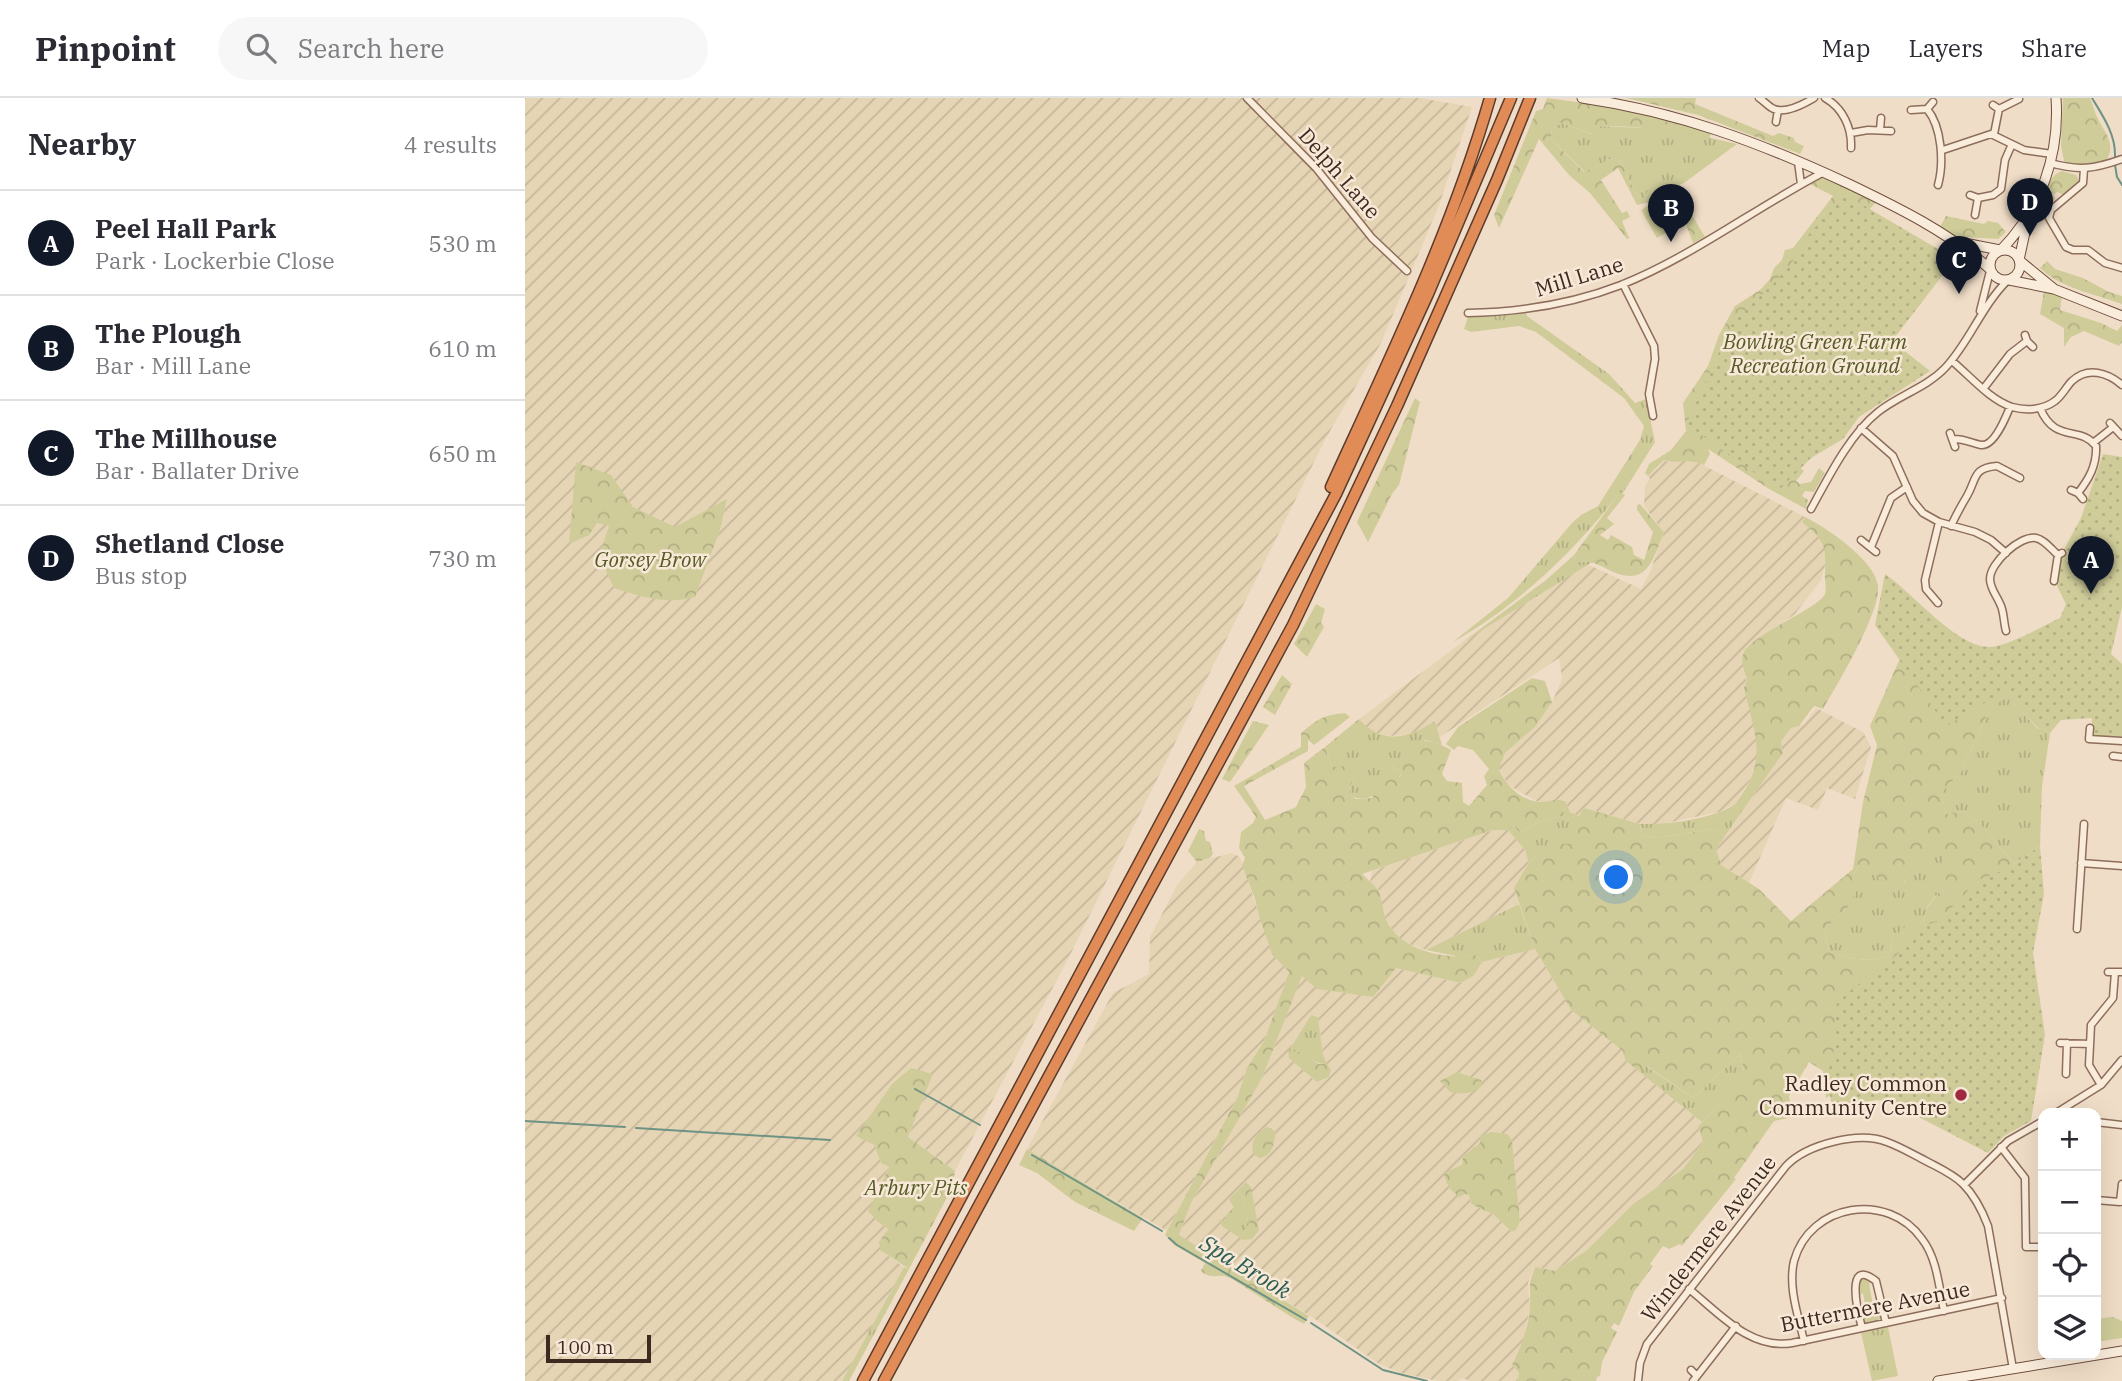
<!DOCTYPE html>
<meta charset="utf-8">
<style>
:root{--surface:#fff;--page:#f7f7f7;--text:#2b2b33;--muted:#7c7c81;--line:#e1e1e2;--accent:#111827}
body{margin:0;font-family:"IBM Plex Serif",serif;background:var(--page);color:var(--text)}
.controls{position:absolute;right:21px;bottom:21px;display:grid;overflow:hidden;border-radius:14px;box-shadow:0 7px 28px #0002}
.controls button{width:63px;height:63px;display:grid;place-items:center;padding:0;border:0;border-bottom:2px solid var(--line);background:var(--surface);color:var(--text);font:35px sans-serif}
.scale{position:absolute;left:21px;bottom:18px;width:105px;box-sizing:border-box;padding-left:7px;border:4px solid #3d2920;border-top:0;font-size:19px;line-height:24px;white-space:nowrap;color:#3d2920;-webkit-text-stroke:5px #f7e8d7;paint-order:stroke}
.you{position:absolute;left:1092px;top:780px;width:24px;height:24px;margin:-18px;border:5px solid #fff;border-radius:50%;background:#1a73e8;box-shadow:0 0 0 10px #1a73e833}
.badge{display:grid;place-items:center;width:46px;height:46px;border-radius:50%;background:var(--accent);color:#fff;font-size:23px;font-weight:700}
.pin{position:absolute;translate:-50% -58px;filter:drop-shadow(0 2px 4px #0008)}
.pin::after{content:'';position:absolute;top:37px;width:24px;height:21px;background:inherit;clip-path:polygon(0 0,100% 0,50% 100%)}
.list{margin:0;padding:0;list-style:none}
h2{display:flex;justify-content:space-between;align-items:center;height:91px;margin:0;padding:0 28px;font-size:30px}
h2 small{font-size:23px;font-weight:400;color:var(--muted)}
.list li{display:grid;grid-template-columns:46px 1fr auto;gap:21px;align-items:center;box-sizing:border-box;height:105px;padding:0 28px;border-top:2px solid var(--line)}
.list b{display:block;font-size:26px;white-space:nowrap}
.list p{margin:0;font-size:23px;white-space:nowrap;color:var(--muted)}
.list em{font-size:23px;font-style:normal;color:var(--muted)}
.icon{flex:none;width:38px;height:38px;fill:none;stroke:currentColor;stroke-width:2;stroke-linecap:round;stroke-linejoin:round}
.map{position:relative;flex:none;width:1597px;height:1283px;overflow:hidden}
header{display:flex;align-items:center;gap:42px;box-sizing:border-box;height:98px;padding:0 35px;background:var(--surface);border-bottom:2px solid var(--line)}
header strong{font-size:33px}
nav{display:flex;gap:38px;margin-inline-start:auto;font-size:24px}
.search{width:490px;height:63px;background:var(--page);display:flex;align-items:center;gap:18px;box-sizing:border-box;padding:0 24px;border-radius:38px;color:var(--muted);font-size:26px}
main{display:flex}
aside{flex:1;background:var(--surface)}
.map>svg:first-child{display:block}
</style>
<header>
<strong>Pinpoint</strong>
<div class="search"><svg class="icon" aria-label="search" viewBox="0 0 24 24"><circle cx="10" cy="10" r="6"/><path d="M15 15l6 6"/></svg>Search here</div>
<nav><a>Map</a><a>Layers</a><a>Share</a></nav>
</header>
<main>
<aside>
<h2>Nearby<small>4 results</small></h2>
<ul class="list">
<li><span class="badge">A</span><div><b>Peel Hall Park</b><p>Park · Lockerbie Close</p></div><em>530 m</em></li>
<li><span class="badge">B</span><div><b>The Plough</b><p>Bar · Mill Lane</p></div><em>610 m</em></li>
<li><span class="badge">C</span><div><b>The Millhouse</b><p>Bar · Ballater Drive</p></div><em>650 m</em></li>
<li><span class="badge">D</span><div><b>Shetland Close</b><p>Bus stop</p></div><em>730 m</em></li>
</ul>
</aside>
<div class="map">
<svg width="1597" height="1283" viewBox="0 0 1597 1283">
<defs>
<pattern id="farmland-furrows" width="10" height="10" patternUnits="userSpaceOnUse" patternTransform="scale(1.75)"><rect width="10" height="10" fill="#e6d5b4"/><path d="M-1 1l2-2M0 10L10 0M9 11l2-2" fill="none" stroke="#c6b79a"/></pattern>
<pattern id="grass-tufts" width="24" height="20" patternUnits="userSpaceOnUse" patternTransform="scale(1.75)"><rect width="24" height="20" fill="#cfcc9a"/><path d="M3 7l-1-3M5 7V3M7 7l1-3M15 17l-1-3M17 17v-4M19 17l1-3" fill="none" stroke="#b3af84"/></pattern>
<pattern id="forest-crowns" width="20" height="18" patternUnits="userSpaceOnUse" patternTransform="scale(1.75)"><rect width="20" height="18" fill="#cfcc9a"/><path d="M2 6a3 3 0 1 1 6 0M12 15a3 3 0 1 1 6 0" fill="none" stroke="#b3af84"/></pattern>
<pattern id="park-dots" width="8" height="8" patternUnits="userSpaceOnUse" patternTransform="scale(1.75)"><rect width="8" height="8" fill="#cfcc9a"/><path d="M2 2h.1M6 6h.1" fill="none" stroke="#b3af84" stroke-width="1.8" stroke-linecap="round"/></pattern>
</defs>
<rect width="100%" height="100%" fill="#f0ddc7"/>
<path fill="url(#farmland-furrows)" fill-rule="evenodd" d="M0,0h895l52,9 -34,101 -57,135 -55,95 -258,521 -113,212 -47,-34 25,-63 -76,62 17,9 7,18 8,4 -14,27 3,28 10,7 -9,13 1,8 24,17 -62,114h-317z
M1166,361l114,58 -3,5 19,17 6,19 -6,22 -26,34 -47,32 -6,8 16,99 -8,27 -15,24 -16,8 -62,13 -17,-1 -56,-16 -5,8 -9,-4 -4,-10h-28l-30,-17 -9,-16 2,-9 4,-7 30,-26 17,-25 10,-23 -3,-21 -119,79 -5,-16 -23,14 -29,1 -15,-6 -9,-11 101,-75 125,-78 4,-1 52,24 9,-17 14,-40 -20,-26 1,-20 5,-7 -2,-3 11,-9 5,-7 5,2z
M1291,610l47,24 8,15 -16,52 -28,-11 -9,22 -32,-12 -37,85 -28,-18 -5,-16 67,-96 -3,-12 11,-13 13,-4z
M968,732h15l17,20 4,14 -15,24 5,16 -93,46 -20,-7 -13,-10 -8,-14 -7,-30 -8,-7 2,-11z
M707,755l8,4 32,96 17,19 -25,69 -17,27 -10,30 -70,133 -140,-82 86,-156 36,-19 1,-37 27,-52 20,-23z
M1010,851l36,61 52,41 2,9 13,11 64,51 -4,4 5,16 -20,27 -50,35 -46,46 -32,21 -21,-4 -6,16 2,23 -6,32 -12,27 7,8 -1,8h-48l-8,-3 -4,3h-20l-37,-8 -22,-9 -67,-47 -133,-81 12,-33 71,-125 40,-103 94,-7 65,15 13,-9 8,-12zM786,917l7,2 5,38 -10,24 -25,-27zM987,1042l8,81 -4,9 -4,2 -18,-17 -23,-11 -2,-9 -4,-1 -3,-29 1,-9 17,-13z"/>
<path fill="url(#grass-tufts)" d="M1036,25l31,11 4,-8 76,3 65,15 -53,39 -40,16 -9,-6 -14,-32 -8,-3 -8,3 -2,7 -5,-2 -13,6 -34,-33 1,-11z
M1001,212l1,6 82,58 26,29 11,-4 9,43 -32,51 -5,2c-46,59 -100,110 -165,147l55,-44 64,-75 9,-8 17,-9 42,-66 4,-14 -20,-28 -88,-66 -17,-6 -48,6 -7,-3 5,-15z
M1049,457l4,7 16,-1 -134,83 86,-64z
M1482,598l31,33 5,-1 7,5 -8,54 -2,59 -26,18 -31,-37 -20,-16 -17,3 -5,-21 20,-21 26,-57z
M834,621c24,27 49,19 76,2l7,24 -17,-5 -33,27 10,6 -3,4c-16,12 -31,30 -51,17l6,-17 -22,-10 -7,-20z
M1041,704l4,10 9,4 -6,28c-19,3 -34,3 -44,20l-4,-14 -17,-20 6,-4 5,6 20,-10 24,-6z
M1210,706l6,9 -16,23 -13,-7 -55,9 -16,-3 -1,-11c25,1 75,-5 95,-20z
M1415,747l9,45 -9,1 -13,16 -4,16 -30,17 -4,16c-20,7 -43,3 -61,-5l-3,-23 21,-18 7,-35 6,-10 46,17c1,-16 20,-31 35,-37z
M994,806l16,45 -53,13 -6,-7 -15,2 -35,-7z
M786,917l7,2 5,38 4,9c-15,1 -23,-14 -39,-12z
M1215,956l4,18 -31,40 -11,10 -64,-51 8,-5 47,32z
M712,1093l5,5 7,28 -7,9 1,7 -21,-14 -3,-6 5,1 3,-7 7,-6 -5,-9z
M379,1169l5,2 -60,112h-7z
M1341,1180l9,6 -6,-1 4,23 6,-1 2,11 -3,6 -10,2 -5,-3 -2,-7 5,-4 -3,-17 -6,3 1,-15z
M1588,1219l9,4v17l-26,4v-23z
M1363,1229l10,49 -26,5 -11,-48z"/>
<path fill="url(#forest-crowns)" fill-rule="evenodd" d="M1022,0l103,14 63,18 -4,8c-39,-9 -73,-12 -113,-12l-3,8 -32,-11 -9,5 -1,11 33,33 14,-6 5,1 2,-6 8,-3 8,3 14,32 9,6 3,-7 15,-7 3,3 10,-2 30,51 -12,6 -8,-21 -18,-29 -17,9 -13,3 -19,-37 -17,12 21,33 5,-2 3,6 -8,4 7,17 -2,1 -37,-46 -21,-18 -30,-36 -40,89 -5,-13 42,-104 7,-2z
M1101,0h70l-1,6 78,32 6,-3 15,5 1,4 9,4 -4,8 -102,-39z
M1538,0h27c3,7 5,16 9,23 8,15 16,22 8,39 -13,4 -31,9 -43,1l-3,-15z
M1537,73l14,4 3,6 -15,14 -7,-3 -4,3 2,4 -8,11h-5l-1,-3c4,-12 7,-32 21,-36z
M1294,75l58,28 -9,10 -70,255 6,5 -8,10 4,3 11,-2 8,-14 6,5 -11,19 -9,-1 -3,5 6,4 -2,9 -37,-20 -61,-40 2,5 -6,11c-18,-8 -25,0 -40,-5l-16,16 -3,-3 4,-9 22,-14 15,-19 -3,-28 25,-37 11,-31 16,-29 25,-16 10,-11 4,-11 8,-8 3,-10 8,-2 40,-52 -23,-12 2,-9z
M1421,118l38,8 4,-3 10,2 8,9 -8,7 -30,-2 -3,4 -25,-14z
M1522,163l8,8 28,9 26,14 13,4v8c-27,-10 -62,-16 -82,-36z
M1519,193l18,5 -2,14 41,13 16,8 5,-6v17l-3,4 -35,-15 -13,6 -7,10v-19l-24,-14z
M890,300l5,4 -21,83 -7,9 -24,48 -11,-20z
M51,364l35,13 22,32 42,20 52,-28 -7,31 -25,67c-27,8 -54,0 -81,-9l-9,-19 4,-12 -8,-7 8,-24 -12,-3 -8,12 -20,9z
M1095,394l5,3 -18,23 7,6 -14,11 8,5 3,-5 21,12 2,8 10,5 9,-28 -16,-22v-5l3,-1 24,28c-12,30 -17,56 -55,38 -12,-6 -18,-10 -31,-8l-4,-7z
M1280,419c22,11 70,43 73,69 3,26 -41,99 -55,123l-9,-3 -15,20 -8,2 -10,13 2,12 -42,60 -6,-9c34,-43 20,-68 9,-116l3,-8c-2,-9 -7,-17 -4,-26 6,-19 77,-46 82,-60 2,-7 -1,-15 0,-22 1,-29 -1,-31 -23,-50z
M1597,451v58l-11,47 11,10v18l-66,36 -6,15 -7,-5 -4,1 -32,-32 -20,18 -26,57 -20,21 5,21 17,-3 20,16 31,37 -171,141 -5,85 -12,8 -3,-27 -14,-9 -20,34 4,21 -19,4 -40,57 2,1 -54,67 -2,-2 -11,5 -6,-3 -13,18 3,2 -19,26 -15,34 -5,-3 -3,5 6,4 -15,30 -2,14 -3,1 -1,4h-78l1,-8 -7,-8c9,-18 17,-39 18,-59 1,-20 -3,-19 5,-39l20,4 32,-21 46,-46 50,-35 20,-27 -5,-16 15,-14 31,-41 -4,-17 -47,44 -46,-32 -9,5 -13,-11 -2,-9 -52,-41 -36,-61 -21,-61c15,-25 24,-47 59,-44l-2,-16 13,-20 56,16 1,11 16,3 55,-9 13,7 -9,13 5,16 38,24 32,32 62,-52 10,-67 14,-57 -7,-19 35,-79 62,41 94,-68zM1415,748l8,44 -8,1 -13,17 -4,15 -17,1 -13,16 -4,16c-20,7 -43,3 -61,-5l-3,-23 21,-18 14,-25 -7,-10 6,-10 35,24 7,-2c6,-8 6,-15 14,-25l11,-1 7,-13z
M791,506l9,5 -4,14 3,4 -17,30 -13,-13z
M757,577l10,9 -17,31 -12,-8z
M1007,580l13,3 7,21 -17,25 -30,26 -6,16c5,15 22,31 39,33 10,1 18,-5 28,0l-3,14 -24,6 -20,10 -5,-6 -6,4h-15l-131,44c5,5 12,10 16,16 5,9 4,22 9,32 15,29 59,38 89,33l6,7 -8,13 -13,8 -65,-15 -23,29 -56,-8 -15,-13 -40,102 -71,125 -12,32 130,81 -5,8c-25,-14 -48,-30 -72,-45 -11,-7 -21,2 -31,-8l4,-8 -31,-18 -9,-10 72,-137 10,-30 17,-27 25,-69 -17,-18 -13,-38 -4,-17 -13,-34 3,-7 -6,-10 2,-16 12,-9 3,-6 -22,-31 67,-39v-14c17,-14 22,-18 44,-20l5,4 -36,28 -6,-5v11l-64,35 21,34 31,-13 10,-20 -2,-24 21,-16 7,20 17,-1 5,11 -6,16 8,6 16,-1 13,-22 15,1 2,-4 -10,-6 23,-26c14,-1 24,2 36,9l-9,24 5,7 15,2 1,19 6,4 18,-21 -3,-9 5,-7 -16,-19 -15,-4 -4,4 -8,-6 12,-17z
M728,623l16,4 -39,57 -8,-3z
M674,731l5,2 2,10 4,1 3,12 -3,4 -13,4 -9,-11z
M772,953l22,13h8l4,6 -2,7 -12,5 -28,-24 -1,-6z
M386,970l22,6 -25,63 47,34 -3,17 -43,81 -29,-19 -1,-8 9,-13 -10,-7 -10,-11 21,-44 -8,-4 -7,-18 -18,-9 36,-52z
M932,974l24,8 2,4c-10,11 -20,10 -33,8l-10,-11z
M741,1029l5,1 5,5c-3,12 -3,22 -16,25l-7,-4c-2,-14 2,-18 13,-27z
M967,1034l15,2 5,6 8,81 -4,9 -4,2 -18,-17 -23,-11 -2,-9 -4,-1 -5,3c-10,-6 -14,-13 -16,-24l18,-8 1,-9 17,-13v-7z
M502,1051l116,69 -9,13 -59,-29 -38,-29 -18,-8z
M721,1084l5,5 8,43 -7,9 -9,1 -1,-7 7,-9 -7,-28 -5,-5z"/>
<path fill="url(#park-dots)" d="M1319,96l111,65 -63,82 38,30 -71,46 -16,22 -32,19 -32,32 -93,-66 47,-102 44,-42 16,-19 16,-27z
M1578,356l19,3v147l-13,51 13,14v68l-31,-1 1,-18 -31,2 -11,13 -42,-44 -62,37 -71,-101 10,-51c28,19 71,73 105,73 18,-1 53,-21 70,-29l6,-14 -11,-22 1,-18 25,-46z
M1515,748l4,48 -11,59 12,82 -14,86 -27,15 -16,17 -100,-52 -12,-1 -43,9 -4,-17 -11,1 15,-34 4,-58 66,-51 16,-22 21,-8 38,-40 29,-11z"/>
<path fill="#cfcc9a" d="M1144,96l16,28 -28,16 -16,-28z"/>
<g fill="none" stroke-linecap="round" stroke-linejoin="round">
<path stroke="#6e9384" stroke-width="2" d="M1567,0c11,18 24,37 23,59
M1590,67l2,12 5,8
M390,991l65,36
M0,1023l100,6
M111,1030l194,12
M507,1057l130,76
M644,1140l8,7 129,75
M786,1225l72,47 44,11"/>
<g stroke="#8d6d5b" stroke-width="9">
<path id="street" d="M722,0l69,70 56,70 35,33
M1234,0c5,3 10,9 15,11 12,5 30,-5 40,-11
M1300,0c18,10 27,30 26,50
M1468,7l6,4 -5,25
M1402,11c15,18 17,54 11,76
M1474,11l20,-10
M1386,12l16,-1 6,-7
M1251,24l2,-12
M1355,32l1,-12
M1326,35l17,-3 23,1
M1418,52l48,-16 33,16 28,4
M1273,64l3,22
M1525,65c29,8 44,6 72,-4
M1559,71l-1,14 -32,27 -2,8 17,29 7,3h15l17,13 17,5
M1445,97l8,3 -3,17
M1453,100l15,-3 8,-6 4,-29 7,-16
M1098,186l31,62 1,13 -6,35 4,22
M1455,213l10,-40
M943,215c53,-1 104,-9 153,-28 72,-29 134,-77 203,-113
M1500,237l2,6 6,6
M1427,263c18,15 38,39 60,46 14,4 31,3 43,-6 7,-5 11,-14 17,-20 16,-15 36,-8 50,4
M1459,290l26,-34 17,-13
M1515,310c15,36 40,17 56,38 1,19 -7,33 -18,47
M1585,325l12,13
M1336,330l32,28 20,45 10,12 16,9 36,10 16,8 15,13
M1425,335l5,14
M1429,341c11,0 17,4 27,6 13,2 25,-28 29,-38
M1568,345l19,-15
M1546,392l7,3 5,6
M1286,411c17,-31 39,-75 67,-97 21,-17 48,-24 67,-44 24,-25 36,-61 62,-87
M1426,428c5,-11 10,-20 16,-30 10,-17 5,-28 30,-30l23,12
M1336,442l15,12
M1346,449l20,-49 16,-11
M1529,483l4,-26 4,-2
M1413,505l-12,-14 -1,-9 14,-58
M1481,533c-2,-7 -2,-15 -4,-22 -3,-11 -12,-19 -12,-30 0,-16 30,-44 46,-41 9,2 15,11 22,17
M1565,630l-1,11 33,2
M1588,658l9,1
M1556,765l41,3
M1552,831l7,-105
M1583,874h14
M1535,945l30,1
M1541,976l1,-31
M1576,987l-12,-20 2,-40 22,-27 2,-26
M1531,1015l45,-28 21,-25
M1571,1024l26,3
M1476,1049l24,31 1,69h12
M1439,1087l44,-44 35,-20
M1571,1102l24,2 2,-18
M1164,1191c30,24 61,61 103,54l210,-45
M1337,1230c-3,-11 -19,-73 14,-47l10,42
M1279,1243c-6,-26 -16,-54 -10,-80 16,-58 94,-70 128,-22 15,19 17,48 22,72
M1166,1272l6,6 -4,5
M1172,1278l39,-50
M1113,1283l2,-18 7,-19 139,-178c21,-22 73,-35 101,-24 14,5 27,13 39,19 13,7 27,13 37,23 12,12 19,26 25,42l25,143"/>
</g>
<g stroke="#6f4e3e" stroke-width="11">
<path id="secondary" d="M1057,0c97,14 179,45 267,86 50,24 99,48 141,85
M1434,144l41,8
M1465 167a15 15 0 1 1 30 0a15 15 0 1 1-30 0Z
M1476,152c40,-41 59,-95 55,-152
M1494,162l8,-37
M1495,163l33,27
M1484,182l45,9 68,27
M1413,1283l184,-30"/>
</g>
<g stroke="#5b3c2f" stroke-width="13">
<path id="highway" d="M806,389c58,-127 120,-254 159,-389
M338,1283l473,-887 92,-200 83,-196
M359,1283l409,-756 104,-219 100,-226 33,-82"/>
</g>
<use href="#street" stroke="#faecdb" stroke-width="6"/>
<use href="#secondary" stroke="#faecdb" stroke-width="9"/>
<use href="#highway" stroke="#e18c56" stroke-width="10"/>
</g>
<circle fill="#9f293e" stroke="#f7e8d7" stroke-width="2.5" cx="1436" cy="997" r="7"/>
<g text-anchor="middle" dominant-baseline="central" stroke-width="5" stroke-linejoin="round" paint-order="stroke">
<g font-size="21" fill="#3d2920" stroke="#f7e8d7">
<text transform="translate(815 75) rotate(49)">Delph Lane</text>
<text transform="translate(1054 178) rotate(-17)">Mill Lane</text>
<text transform="translate(1183 1140) rotate(-52)">Windermere Avenue</text>
<text transform="translate(1350 1208) rotate(-11)">Buttermere Avenue</text>
</g>
<g font-size="21" font-style="italic" fill="#565a25" stroke="#f7e8d7">
<text x="1290" y="243">Bowling Green Farm<tspan x="1290" dy="24">Recreation Ground</tspan></text>
<text x="125" y="461">Gorsey Brow</text>
<text x="391" y="1089">Arbury Pits</text>
</g>
<g font-size="21" fill="#3d2920" stroke="#f7e8d7" text-anchor="end">
<text x="1422" y="985">Radley Common<tspan x="1422" dy="24">Community Centre</tspan></text>
</g>
<g font-size="23" font-style="italic" fill="#2e5d52" stroke="#f7e8d7">
<text transform="translate(721 1168) rotate(31)">Spa Brook</text>
</g>
</g>
</svg>
<div class="controls">
<button>+</button>
<button>−</button>
<button><svg class="icon" aria-label="locate" viewBox="0 0 24 24"><circle cx="12" cy="12" r="6"/><path d="M12 2v4M12 18v4M2 12h4M18 12h4"/></svg></button>
<button><svg class="icon" aria-label="layers" viewBox="0 0 24 24"><path d="M12 4l9 5-9 5-9-5zM3 14l9 5 9-5"/></svg></button>
</div>
<div class="scale">100 m</div>
<div class="you"></div>
<div class="pin badge" style="left:1566px;top:496px">A</div>
<div class="pin badge" style="left:1146px;top:144px">B</div>
<div class="pin badge" style="left:1434px;top:196px">C</div>
<div class="pin badge" style="left:1505px;top:138px">D</div>
</div>
</main>
